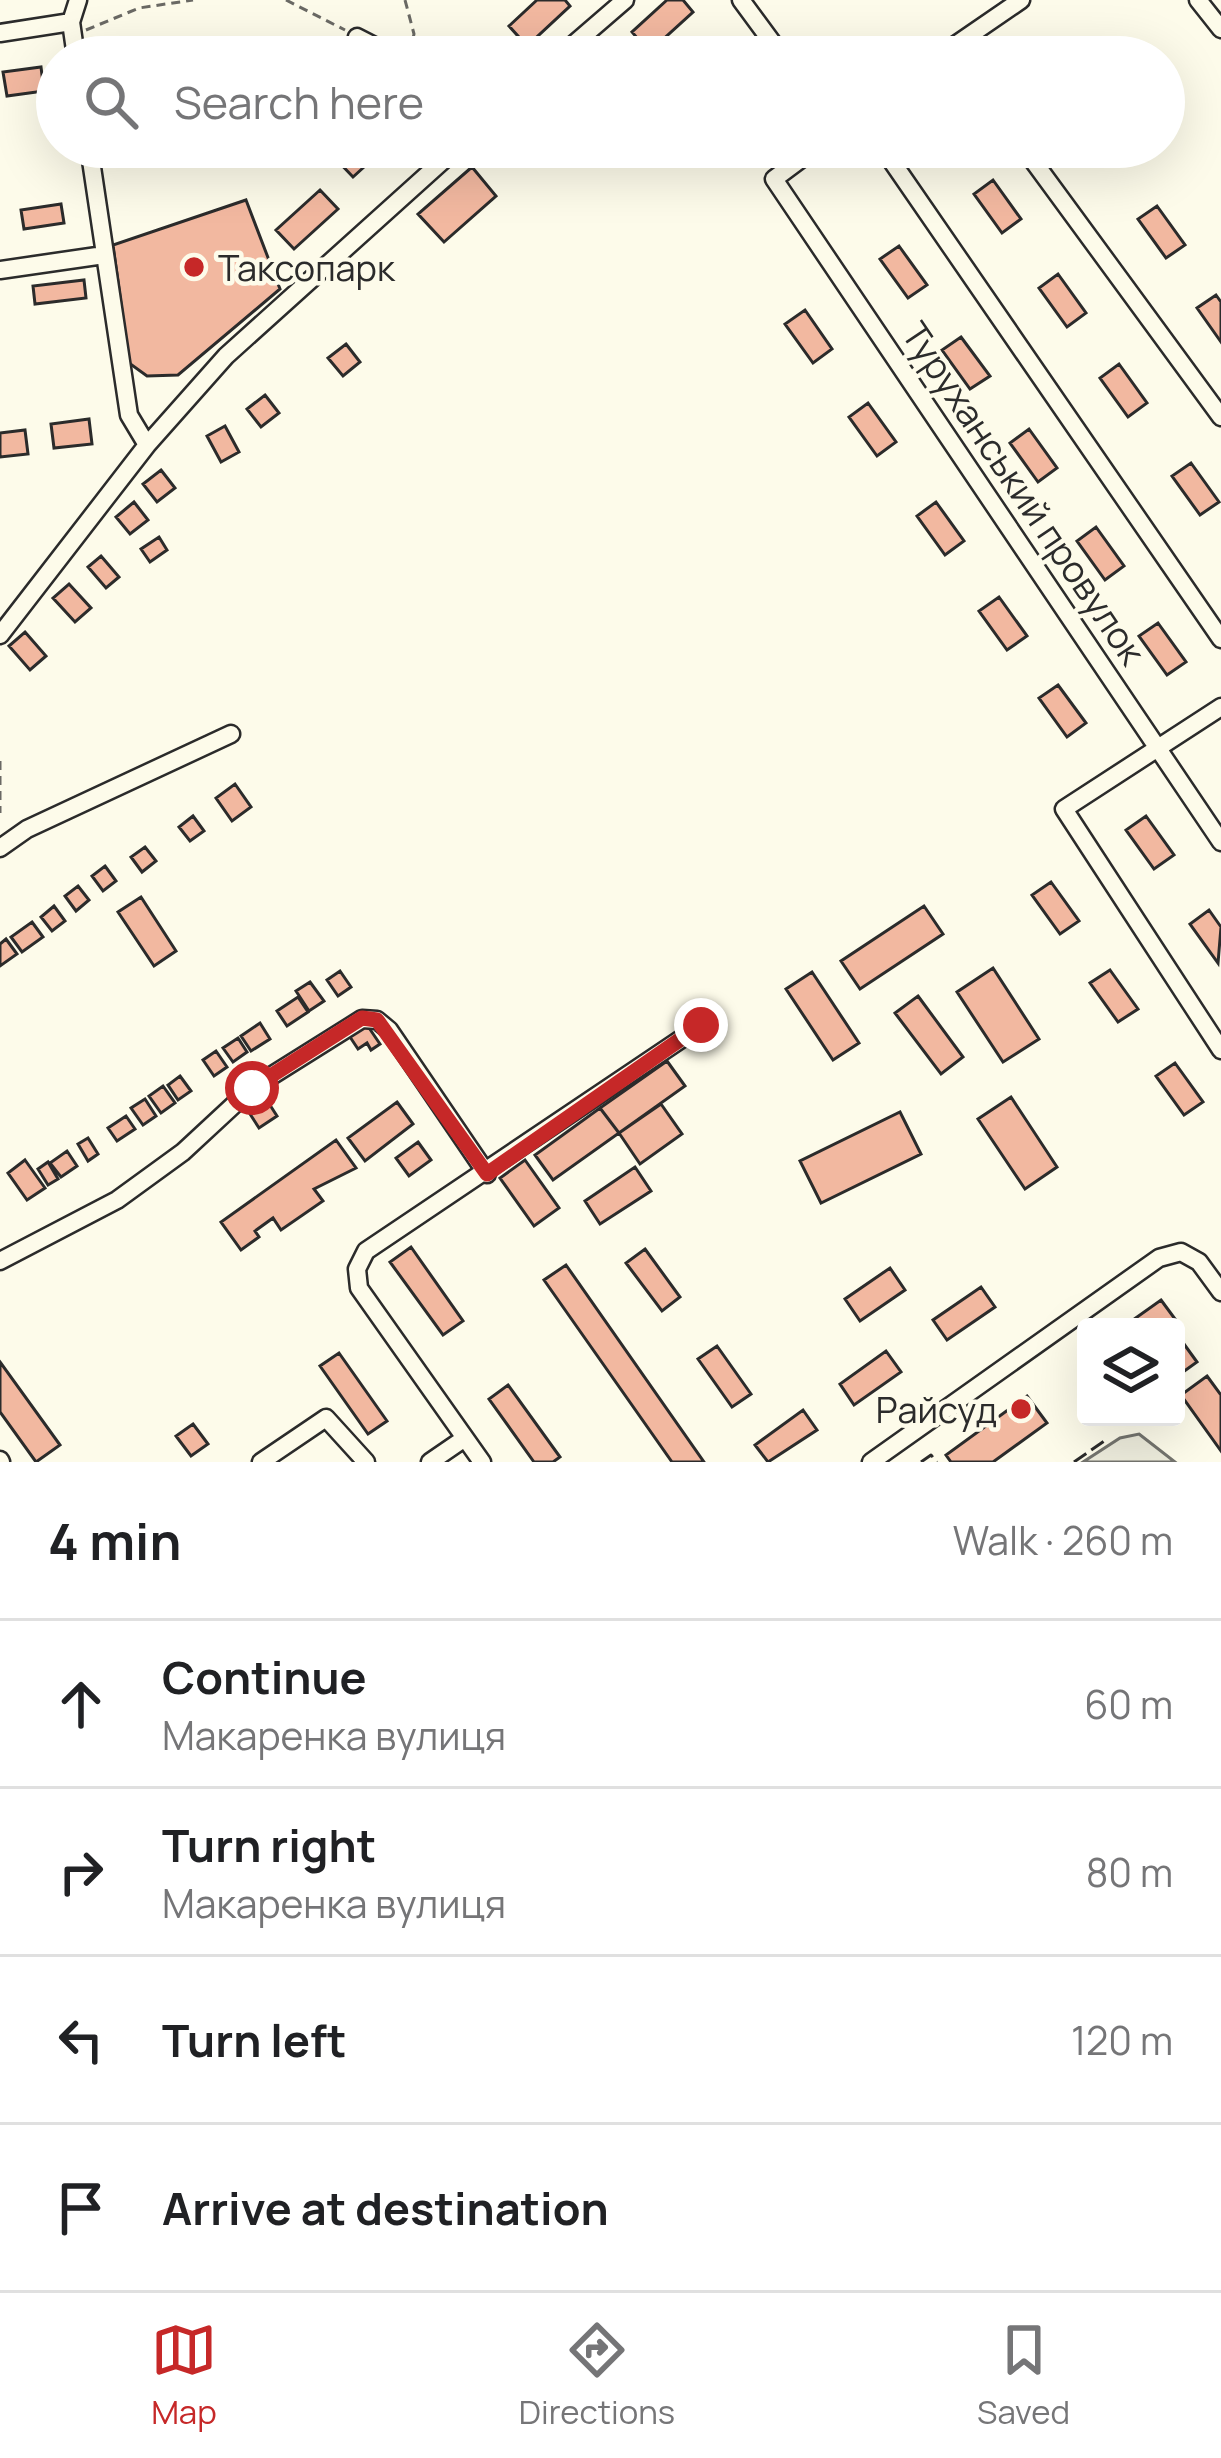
<!DOCTYPE html>
<meta charset="utf-8">
<style>
:root{--surface:#fff;--page:#f2f2f2;--text:#202124;--muted:#757577;--line:#e0e0e0;--accent:#c62828}
body{margin:0;font-family:Manrope,sans-serif;background:var(--page);color:var(--text)}
.controls{position:absolute;right:36px;bottom:36px;display:grid;overflow:hidden;border-radius:12px;box-shadow:0 12px 48px #0002}
.controls button{width:108px;height:108px;display:grid;place-items:center;padding:0;border:0;border-bottom:3px solid var(--line);background:var(--surface);color:var(--text);font:60px sans-serif}
.stop{position:absolute;width:36px;height:36px;margin:-27px;border:9px solid #c62828;border-radius:50%;background:#fff}
.stop.end{background:#c62828;border-color:#fff;box-shadow:0 3px 12px #0008}
.list{margin:0;padding:0;list-style:none}
h2{display:flex;justify-content:space-between;align-items:center;height:156px;margin:0;padding:0 48px;font-size:51px}
h2 small{font-size:39px;font-weight:400;color:var(--muted)}
.list li{display:grid;grid-template-columns:78px 1fr auto;gap:36px;align-items:center;box-sizing:border-box;height:168px;padding:0 48px;border-top:3px solid var(--line)}
.list b{display:block;font-size:45px;white-space:nowrap}
.list p{margin:0;font-size:39px;white-space:nowrap;color:var(--muted)}
.list em{font-size:39px;font-style:normal;color:var(--muted)}
.icon{flex:none;width:66px;height:66px;fill:none;stroke:currentColor;stroke-width:2;stroke-linecap:round;stroke-linejoin:round}
.map{position:relative;flex:none;width:1221px;height:1462px;overflow:hidden}
.search{position:absolute;background:var(--surface);box-shadow:0 12px 48px #0002;left:36px;right:36px;top:36px;height:132px;display:flex;align-items:center;gap:30px;box-sizing:border-box;padding:0 42px;border-radius:66px;color:var(--muted);font-size:45px}
.sheet{height:828px;background:var(--surface)}
nav{display:flex;justify-content:space-around;align-items:center;box-sizing:border-box;height:168px;border-top:3px solid var(--line);background:var(--surface);font-size:33px;color:var(--muted)}
nav a{display:grid;justify-items:center;gap:6px}
nav .on{color:var(--accent)}
.map>svg:first-child{display:block}
</style>
<div class="map">
<svg width="1221" height="1462" viewBox="0 0 1221 1462">
<rect width="100%" height="100%" fill="#fdfbea"/>
<path fill="#ecebdb" stroke="#74746e" stroke-width="3" d="M1139,1434l36,28h-92l37,-24z"/>
<path fill="#f2b8a0" stroke="#2b2b2b" stroke-width="3" d="M537,0h28l5,6 -43,40 -18,-20z
M667,0h16l10,12 -44,40 -17,-20z
M132,43l2,14h-35l-1,-10z
M41,67l3,24 -37,5 -4,-24z
M347,147h39l-33,30 -18,-19z
M1084,147h29l4,5 -19,14z
M472,167l24,29 -52,46 -26,-28z
M993,180l28,39 -19,14 -28,-39z
M320,190l18,19 -44,40 -18,-19z
M246,200l34,89 -102,86 -31,1 -18,-13 -16,-118z
M61,204l3,19 -40,6 -3,-19z
M1157,206l28,39 -19,13 -28,-39z
M899,246l28,39 -19,13 -28,-39z
M1058,274l28,39 -19,14 -28,-39z
M84,280l2,18 -51,6 -2,-18z
M1216,295l5,7v40l-24,-34z
M805,310l27,39 -19,14 -28,-39z
M961,337l29,39 -20,13 -28,-39z
M346,344l14,18 -17,14 -15,-18z
M1119,364l28,39 -19,14 -28,-39z
M265,395l14,18 -18,14 -14,-18z
M868,403l28,39 -19,14 -28,-39z
M89,419l3,25 -38,4 -3,-24z
M225,426l14,26 -18,10 -14,-26z
M1029,429l28,39 -19,14 -28,-39z
M25,430l3,24 -28,3v-24z
M1191,463l28,39 -19,13 -28,-39z
M161,470l14,18 -18,14 -14,-18z
M134,502l14,18 -18,14 -14,-17z
M936,502l28,39 -19,14 -28,-39z
M1096,527l28,39 -19,14 -28,-39z
M159,537l8,13 -17,12 -9,-13z
M101,556l18,21 -13,11 -18,-21z
M69,584l22,24 -16,14 -22,-24z
M999,597l28,39 -20,14 -28,-39z
M1158,623l28,39 -19,13 -28,-39z
M25,632l21,24 -16,14 -21,-24z
M1058,685l28,38 -19,14 -28,-39z
M235,784l16,23 -19,14 -16,-23z
M193,816l11,15 -14,10 -11,-14z
M1146,816l28,39 -20,14 -28,-39z
M145,847l11,14 -14,11 -11,-15z
M105,866l11,15 -13,10 -11,-15z
M1051,882l28,39 -19,13 -28,-39z
M78,886l11,14 -13,11 -11,-15z
M141,897l35,54 -22,15 -36,-54z
M54,906l11,15 -13,10 -11,-14z
M924,906l19,28 -83,55 -19,-28z
M1209,910l12,17 -3,36 -28,-39z
M32,922l11,15 -21,15 -11,-15z
M6,939l11,15 -17,12v-22z
M993,968l46,71 -36,23 -46,-70z
M1110,970l28,39 -20,13 -28,-39z
M340,971l11,16 -13,9 -11,-16z
M812,972l47,71 -26,17 -47,-71z
M310,982l14,19 -15,10 -13,-20z
M918,996l45,61 -22,17 -46,-61z
M298,997l10,15 -21,14 -10,-15z
M365,1022l15,22 -9,6 -4,-7 -9,6 -10,-15z
M260,1023l10,16 -19,12 -10,-15z
M238,1038l9,14 -14,10 -10,-14z
M216,1051l11,16 -13,9 -11,-16z
M667,1061l18,25 -66,47 -19,-25z
M1175,1063l28,39 -19,13 -28,-39z
M180,1076l11,15 -13,9 -10,-15z
M163,1086l12,17 -14,10 -12,-17z
M1011,1097l46,70 -32,22 -47,-70z
M145,1099l11,17 -13,9 -12,-17z
M268,1102l9,14 -18,12 -9,-14z
M397,1102l16,22 -48,37 -17,-23z
M661,1104l21,30 -42,30 -21,-31z
M600,1108l19,25 -66,47 -18,-25z
M900,1112l21,42 -100,49 -21,-42z
M126,1116l9,13 -18,12 -9,-13z
M88,1138l10,16 -10,7 -10,-17z
M336,1140l20,28 -42,21 9,12 -42,29 -8,-12 -18,13 4,6 -18,13 -20,-28z
M418,1142l13,18 -22,16 -13,-18z
M67,1151l10,15 -16,11 -11,-14z
M25,1160l20,28 -18,12 -19,-27z
M525,1160l34,48 -25,18 -34,-48z
M48,1162l10,17 -10,6 -10,-16z
M635,1167l16,24 -51,33 -15,-23z
M411,1247l52,74 -20,14 -53,-73z
M645,1249l35,48 -18,14 -36,-48z
M566,1265l138,197h-32l-128,-182z
M890,1268l15,22 -45,31 -15,-22z
M981,1287l14,20 -48,33 -14,-20z
M1161,1300l17,23 -5,4h-50z
M1176,1333l21,29 -21,15z
M717,1346l34,48 -19,13 -34,-48z
M886,1351l15,21 -47,33 -14,-21z
M339,1353l48,68 -19,13 -48,-68z
M0,1362l60,83 -24,17 -36,-50z
M1207,1376l14,19v56l-40,-56z
M508,1385l52,72 -7,5h-19l-45,-63z
M1027,1396l20,27 -54,39h-42l-5,-7z
M803,1410l14,20 -49,32 -13,-17z
M193,1424l15,20 -17,12 -15,-20z"/>
<g fill="none" stroke-linecap="round" stroke-linejoin="round">
<g stroke="#2b2b2b" stroke-width="21">
<path id="minor" d="M741,0l42,57
M1198,0l23,29
M0,33l71,-11
M357,37l39,20
M76,57l-5,-35 7,-22
M559,57l66,-57
M938,57l83,-57
M89,147l40,268 18,30
M817,147l-43,32 447,663
M882,147l339,492
M1023,147l198,270
M0,270l104,-15
M0,635l147,-190 79,-89 232,-209
M1221,707l-157,102 157,241
M0,848l27,-19 204,-95
M0,1261l117,-61 66,-48 69,-64 110,-69 15,1 12,10 98,144
M0,1460l1,2
M261,1462l65,-44 40,44
M430,1462l35,-24
M482,1462l-123,-174 -2,-19 9,-18 336,-226
M871,1462l288,-204 22,-6 18,10 22,30"/>
</g>
<path stroke="#6a6964" stroke-width="3" stroke-dasharray="9 6" stroke-linecap="butt" d="M286,0l59,30
M405,0l9,34 -4,17
M86,30l53,-22 54,-8
M0,761v52"/>
<use href="#minor" stroke="#fdfbea" stroke-width="16"/>
<path stroke="#2b2b2b" stroke-width="3" stroke-dasharray="15 6" stroke-linecap="butt" d="M921,1462l10,-7 6,7
M1074,1462l33,-23"/>
</g>
<g fill="none" stroke-linecap="round" stroke-linejoin="round">
<path stroke="#c62828" stroke-width="15" d="M252,1088l110,-70 15,2 110,154 214,-149"/>
</g>
<g fill="#c62828" stroke="#fdfbea" stroke-width="4.5">
<circle cx="194" cy="267" r="12"/>
<circle cx="1021" cy="1409" r="12"/>
</g>
<g text-anchor="middle" dominant-baseline="central" stroke-width="9" stroke-linejoin="round" paint-order="stroke">
<g font-size="36" fill="#2b2b2b" stroke="#fdfbea" text-anchor="start">
<text x="218" y="267">Таксопарк</text>
<text x="997" y="1409" text-anchor="end">Райсуд</text>
</g>
<g font-size="36" fill="#2b2b2b" stroke="#fdfbea">
<text transform="translate(1024 493) rotate(56)">Туруханський провулок</text>
</g>
</g>
</svg>
<div class="controls">
<button><svg class="icon" aria-label="layers" viewBox="0 0 24 24"><path d="M12 4l9 5-9 5-9-5zM3 14l9 5 9-5"/></svg></button>
</div>
<div class="stop" style="left:252px;top:1088px"></div>
<div class="stop end" style="left:701px;top:1025px"></div>
<div class="search"><svg class="icon" aria-label="search" viewBox="0 0 24 24"><circle cx="10" cy="10" r="6"/><path d="M15 15l6 6"/></svg>Search here</div>
</div>
<section class="sheet">
<h2>4 min<small>Walk · 260 m</small></h2>
<ul class="list">
<li><svg class="icon" aria-label="ahead" viewBox="0 0 24 24"><path d="M12 20V5M6 11l6-6 6 6"/></svg><div><b>Continue</b><p>Макаренка вулиця</p></div><em>60 m</em></li>
<li><svg class="icon" aria-label="right" viewBox="0 0 24 24"><path d="M7 20v-9h11M14 6l5 5-5 5"/></svg><div><b>Turn right</b><p>Макаренка вулиця</p></div><em>80 m</em></li>
<li><svg class="icon" aria-label="left" viewBox="0 0 24 24"><path d="M17 20v-9H6M10 6l-5 5 5 5"/></svg><div><b>Turn left</b></div><em>120 m</em></li>
<li><svg class="icon" aria-label="arrive" viewBox="0 0 24 24"><path d="M6 21V4h12l-3 4 3 4H6"/></svg><div><b>Arrive at destination</b></div></li>
</ul>
</section>
<nav>
<a class="on"><svg class="icon" aria-label="map" viewBox="0 0 24 24"><path d="M3 6l6-2 6 2 6-2v14l-6 2-6-2-6 2zM9 4v14M15 6v14"/></svg>Map</a>
<a><svg class="icon" aria-label="directions" viewBox="0 0 24 24"><path d="M12 3l9 9-9 9-9-9zM9 14v-3h6M13 9l2 2-2 2"/></svg>Directions</a>
<a><svg class="icon" aria-label="saved" viewBox="0 0 24 24"><path d="M7 4h10v16l-5-4-5 4z"/></svg>Saved</a>
</nav>
